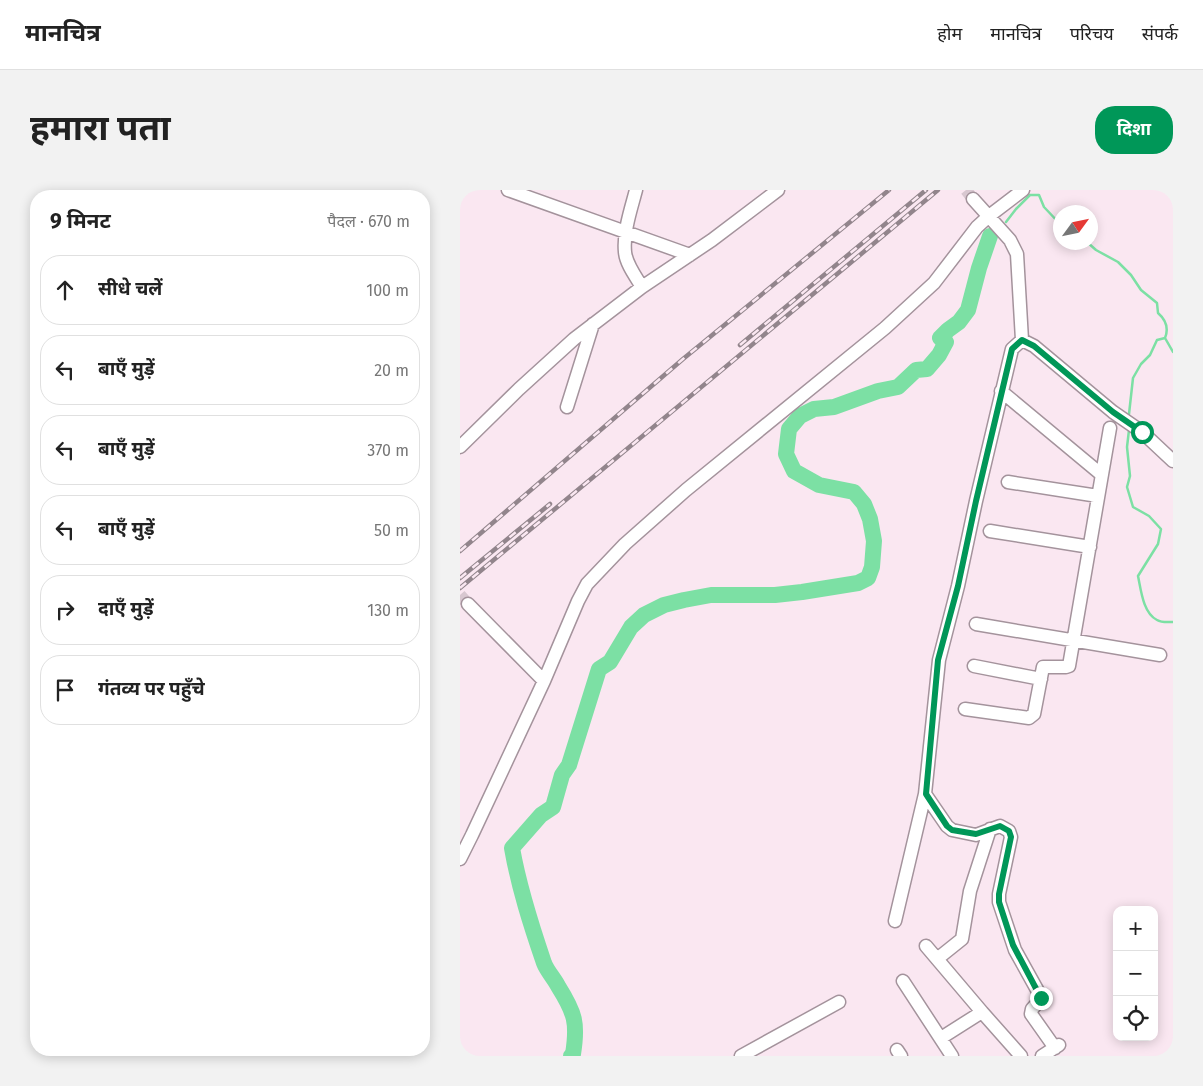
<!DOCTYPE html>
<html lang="hi">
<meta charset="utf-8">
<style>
:root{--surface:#fff;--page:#f2f2f2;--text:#222;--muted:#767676;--line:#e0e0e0;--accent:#009758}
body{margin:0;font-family:"Fira Sans","Noto Sans Devanagari",sans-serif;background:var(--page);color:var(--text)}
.controls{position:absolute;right:15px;bottom:15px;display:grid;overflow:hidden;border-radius:10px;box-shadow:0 2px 12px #0003}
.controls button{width:45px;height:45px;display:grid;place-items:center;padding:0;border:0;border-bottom:1px solid var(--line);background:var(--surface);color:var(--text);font:25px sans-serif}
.compass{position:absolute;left:593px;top:15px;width:45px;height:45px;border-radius:50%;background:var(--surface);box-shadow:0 2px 12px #0003;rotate:57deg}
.stop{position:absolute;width:15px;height:15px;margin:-11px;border:4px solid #009758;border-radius:50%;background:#fff}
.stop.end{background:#009758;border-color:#fff;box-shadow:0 1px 5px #0008}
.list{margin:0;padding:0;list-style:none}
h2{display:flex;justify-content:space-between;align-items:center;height:65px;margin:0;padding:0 20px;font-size:21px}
h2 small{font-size:16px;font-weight:400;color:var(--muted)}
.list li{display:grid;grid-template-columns:32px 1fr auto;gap:15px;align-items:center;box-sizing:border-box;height:70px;margin:0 10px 10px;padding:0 10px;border:1px solid var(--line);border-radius:20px}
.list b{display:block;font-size:19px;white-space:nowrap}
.list em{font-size:16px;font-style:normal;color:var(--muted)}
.icon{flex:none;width:28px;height:28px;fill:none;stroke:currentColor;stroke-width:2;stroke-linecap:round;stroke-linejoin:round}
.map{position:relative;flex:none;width:713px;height:866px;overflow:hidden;border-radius:20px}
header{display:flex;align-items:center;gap:30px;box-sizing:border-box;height:70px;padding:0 25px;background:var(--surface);border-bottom:1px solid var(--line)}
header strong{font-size:24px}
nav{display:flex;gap:28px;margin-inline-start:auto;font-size:18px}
.intro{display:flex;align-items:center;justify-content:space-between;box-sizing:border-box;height:120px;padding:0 30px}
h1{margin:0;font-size:35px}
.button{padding:12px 22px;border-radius:20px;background:var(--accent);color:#fff;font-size:18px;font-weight:700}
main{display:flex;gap:30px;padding:0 30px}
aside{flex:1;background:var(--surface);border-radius:20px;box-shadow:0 2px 12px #0003}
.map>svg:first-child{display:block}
</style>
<header>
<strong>मानचित्र</strong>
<nav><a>होम</a><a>मानचित्र</a><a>परिचय</a><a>संपर्क</a></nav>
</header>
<div class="intro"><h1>हमारा पता</h1><a class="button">दिशा</a></div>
<main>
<aside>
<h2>9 मिनट<small>पैदल · 670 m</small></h2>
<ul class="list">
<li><svg class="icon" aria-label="ahead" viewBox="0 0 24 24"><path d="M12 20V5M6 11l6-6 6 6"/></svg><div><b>सीधे चलें</b></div><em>100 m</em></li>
<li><svg class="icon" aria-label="left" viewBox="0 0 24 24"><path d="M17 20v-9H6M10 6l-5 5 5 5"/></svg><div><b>बाएँ मुड़ें</b></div><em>20 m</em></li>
<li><svg class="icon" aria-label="left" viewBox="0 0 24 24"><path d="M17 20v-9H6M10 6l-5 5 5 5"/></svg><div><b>बाएँ मुड़ें</b></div><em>370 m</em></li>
<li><svg class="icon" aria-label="left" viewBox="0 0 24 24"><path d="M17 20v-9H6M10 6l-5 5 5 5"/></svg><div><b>बाएँ मुड़ें</b></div><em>50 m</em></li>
<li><svg class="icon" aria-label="right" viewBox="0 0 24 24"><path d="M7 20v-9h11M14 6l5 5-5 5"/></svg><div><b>दाएँ मुड़ें</b></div><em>130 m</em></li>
<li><svg class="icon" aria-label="arrive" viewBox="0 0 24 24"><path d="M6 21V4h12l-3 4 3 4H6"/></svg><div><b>गंतव्य पर पहुँचे</b></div></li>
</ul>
</aside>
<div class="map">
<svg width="713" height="866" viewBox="0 0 713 866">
<rect width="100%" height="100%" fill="#fae7f1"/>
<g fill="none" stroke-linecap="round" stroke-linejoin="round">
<path stroke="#7ce0a4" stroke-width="2.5" d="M546,32l10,-13 14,-14h9l5,12 16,17
M627,52l9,8 22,12 13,13 10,15 16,13 1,10c8,7 11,15 7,25l-8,2 -7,15 -9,9 -8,14 -4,36
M705,148l8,14
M669,240l-2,17 3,29 -3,11 6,20 16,9 12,13 -3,15 -20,32c3,14 5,37 19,44 5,3 11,2 16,2"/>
<path stroke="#7ce0a4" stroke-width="16" d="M111,866l2,-2c5,-31 2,-41 -15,-68 -4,-8 -11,-15 -14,-23 -13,-38 -25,-75 -32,-115l29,-33 12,-8 9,-32 7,-10 30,-96 11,-7 21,-35 13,-12 20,-10 20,-5 27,-5h64l27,-3 56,-9 10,-5 4,-11 2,-26 -4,-22 -6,-15 -10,-12 -35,-7 -25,-14 -8,-17 3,-25 11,-13 14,-7 20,-2 44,-16 20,-4 18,-17 11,-1 12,-14 7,-13 -6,-4 8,-8 11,-8 9,-12 11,-42 11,-32"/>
<path stroke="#d8c7d0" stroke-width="12" stroke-dasharray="12 6" stroke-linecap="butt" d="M506,0l7,9
M0,405l8,9"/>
<g stroke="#a4939c" stroke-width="15">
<path id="minor" d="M48,0l182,65
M176,0c-5,19 -13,42 -11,62 1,12 11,25 17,35
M513,9l37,41 7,14 5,86
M541,201l101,84
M107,217l26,-83
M0,257l59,-58 55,-50 68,-52 70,-47 66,-50
M548,292l90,14
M530,341l100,16
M8,414l76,77
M516,434l184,31
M514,476l67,13
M505,519l64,9 5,-4 9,-47h23l3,-1 41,-238
M465,604l22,32 5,4 24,5 24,-9 9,5 2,6 -12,57v8l16,48 25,45v5l-8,9 -1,5 24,34
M0,669l12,-24 72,-154 34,-80 9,-17 38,-40 61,-54 199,-162 49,-45 43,-56 12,-11 34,-26
M435,731l30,-127 14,-134 19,-74 18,-85 36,-152 10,-9 12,6 79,66 29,20 31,29
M466,756l56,66
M477,769l25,-20 8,-48 20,-62
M443,791l49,75
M481,848l41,-26 39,44
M437,860l4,6
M281,866l98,-54
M582,866l17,-11"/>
</g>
<use href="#minor" stroke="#fff" stroke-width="12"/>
<g stroke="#92858c" stroke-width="4.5">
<path id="rail" d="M280,155l186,-155
M0,361l223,-192 206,-169
M0,388l90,-74
M0,398l478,-398"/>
</g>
<use href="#rail" stroke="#fae7f1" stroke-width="2.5" stroke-dasharray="8" stroke-linecap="butt"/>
</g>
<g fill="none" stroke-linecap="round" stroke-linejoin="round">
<path stroke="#009758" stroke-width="6" d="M581,808l-28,-53 -14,-43v-8l12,-57 -2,-6 -9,-5 -24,8 -24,-4 -5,-4 -21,-32 12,-134 20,-74 18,-85 36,-152 10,-9 12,6 79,66 29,20"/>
</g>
</svg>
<div class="controls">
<button>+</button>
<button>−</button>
<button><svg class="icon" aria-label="locate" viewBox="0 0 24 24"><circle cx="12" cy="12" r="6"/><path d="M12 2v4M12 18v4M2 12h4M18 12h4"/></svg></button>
</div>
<svg class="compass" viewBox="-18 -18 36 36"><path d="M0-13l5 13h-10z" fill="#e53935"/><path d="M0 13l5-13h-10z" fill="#767676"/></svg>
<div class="stop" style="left:682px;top:242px"></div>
<div class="stop end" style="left:581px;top:808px"></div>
</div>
</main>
